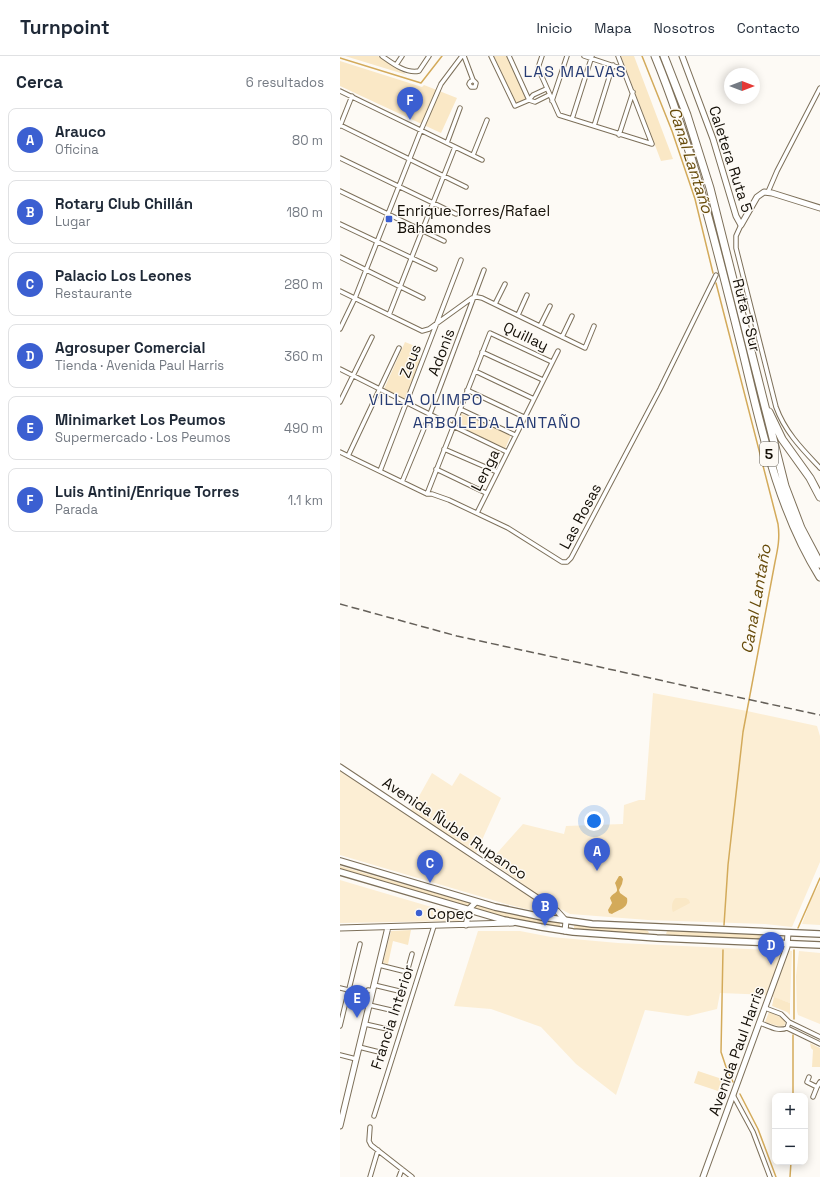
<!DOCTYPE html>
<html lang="es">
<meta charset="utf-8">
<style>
:root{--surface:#fff;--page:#f6f6f7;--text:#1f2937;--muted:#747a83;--line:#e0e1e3;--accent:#3b5fd1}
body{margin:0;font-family:"Space Grotesk",sans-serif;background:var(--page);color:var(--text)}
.controls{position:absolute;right:12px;bottom:12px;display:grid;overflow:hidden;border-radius:8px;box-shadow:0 2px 10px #0003}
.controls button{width:36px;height:36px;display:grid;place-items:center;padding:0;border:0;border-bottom:1px solid var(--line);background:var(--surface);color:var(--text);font:20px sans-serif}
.compass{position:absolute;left:384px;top:12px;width:36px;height:36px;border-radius:50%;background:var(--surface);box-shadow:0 2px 10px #0003;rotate:90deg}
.you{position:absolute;left:254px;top:765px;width:14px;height:14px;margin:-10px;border:3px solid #fff;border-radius:50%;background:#1a73e8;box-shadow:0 0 0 6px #1a73e833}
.badge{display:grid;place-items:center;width:26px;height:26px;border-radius:50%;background:var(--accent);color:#fff;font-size:13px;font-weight:700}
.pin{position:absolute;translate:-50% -33px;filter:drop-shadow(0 1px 2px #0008)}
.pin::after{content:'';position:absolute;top:21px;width:14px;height:12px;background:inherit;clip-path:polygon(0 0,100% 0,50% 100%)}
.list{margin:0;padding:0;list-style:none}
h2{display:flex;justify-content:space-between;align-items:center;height:52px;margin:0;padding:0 16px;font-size:17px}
h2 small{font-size:13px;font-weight:400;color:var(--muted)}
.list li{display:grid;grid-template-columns:26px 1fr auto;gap:12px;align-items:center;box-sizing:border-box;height:64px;margin:0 8px 8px;padding:0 8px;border:1px solid var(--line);border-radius:8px}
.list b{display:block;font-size:15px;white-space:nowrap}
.list p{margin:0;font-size:13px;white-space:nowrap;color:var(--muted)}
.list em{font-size:13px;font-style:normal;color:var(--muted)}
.map{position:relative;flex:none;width:480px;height:1121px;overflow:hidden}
header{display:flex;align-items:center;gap:24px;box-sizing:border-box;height:56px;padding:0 20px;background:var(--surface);border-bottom:1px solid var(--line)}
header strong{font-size:19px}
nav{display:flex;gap:22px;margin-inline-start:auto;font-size:14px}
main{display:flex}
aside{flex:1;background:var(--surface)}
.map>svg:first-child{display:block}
</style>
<header>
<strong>Turnpoint</strong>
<nav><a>Inicio</a><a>Mapa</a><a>Nosotros</a><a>Contacto</a></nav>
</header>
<main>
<aside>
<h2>Cerca<small>6 resultados</small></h2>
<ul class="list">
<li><span class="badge">A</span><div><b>Arauco</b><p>Oficina</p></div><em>80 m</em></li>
<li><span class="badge">B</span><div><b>Rotary Club Chillán</b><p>Lugar</p></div><em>180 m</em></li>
<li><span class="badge">C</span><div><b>Palacio Los Leones</b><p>Restaurante</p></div><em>280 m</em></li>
<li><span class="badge">D</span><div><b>Agrosuper Comercial</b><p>Tienda · Avenida Paul Harris</p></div><em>360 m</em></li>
<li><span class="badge">E</span><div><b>Minimarket Los Peumos</b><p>Supermercado · Los Peumos</p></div><em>490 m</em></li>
<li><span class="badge">F</span><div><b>Luis Antini/Enrique Torres</b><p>Parada</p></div><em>1.1 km</em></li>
</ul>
</aside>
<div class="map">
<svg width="480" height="1121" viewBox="0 0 480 1121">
<rect width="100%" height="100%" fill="#fdfaf5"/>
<path fill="#fceed4" d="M313,637l94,18 70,15 3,10v126l-28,65 -27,-3 -117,-4 -78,-6 -19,-10 -61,-43 33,-37 41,10 2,-8 57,-2 1,-19 15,-5h6z
M0,714l68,46 24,-43 20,13 8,-13 41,25 -28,62 76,49 -3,5 -40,-10 -166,-49z
M0,824l10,3 112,33 -2,5 -120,2z
M480,827v42l-18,-1 10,-27z
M138,875h42l31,6 67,6 174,8 -2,52 -23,-8 -47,-2 -3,16 -29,7 -43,-6 -29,85 -40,-31 -35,-37 -50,-18 -37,-3z
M459,895l21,2v71l-22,-9 -1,-4 -1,-35z"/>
<path fill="#fae8c6" d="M5,0h33l29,19z
M154,0h13l20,43 -11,5z
M281,0h13l39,103 -12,2z
M0,5l82,26 2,-2 33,13 -16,35 -101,-47z
M65,286l10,4 -4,9 11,5 -15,40 -23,-11z
M120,357l51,22 -6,14 -50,-23z
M0,810l161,46 59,11v5l-60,-12 -160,-46z
M336,842h10l3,2 1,3 -17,9c-2,-4 -1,-12 3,-14z
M234,869l71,5 3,1 1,2 -2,1 -69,-4 -4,-1z
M71,874l-3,15 -15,-4 -5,23 -5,-1 8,-32z
M327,875l113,5 4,2 -1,2 -114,-5 -3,-1z
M434,941l16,6v12l-3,-3 -15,-6z
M429,956l14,6 2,3v4l-4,2 -16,-5z
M470,987l10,5v19h-8l1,-17 -2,-2z
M358,1015l24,8 -4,12 -24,-8z"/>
<path fill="#d3aa5a" d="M279,820h2l2,3 -1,5 -3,6 1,3 7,5c2,10 -7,11 -15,16l-3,-1 -1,-3 4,-7 -2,-5c5,-8 10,-3 5,-15z"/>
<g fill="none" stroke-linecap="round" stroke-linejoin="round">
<path stroke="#d3aa5a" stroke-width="1.5" d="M302,0l30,75 23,68 18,74
M0,2l81,25 21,-27
M376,227l62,241c2,14 0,24 -3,38l-32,170 -15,133 -4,60
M458,872l22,-50
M383,894l-2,102 5,15 7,15
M454,894v69
M400,1038l18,35 18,48
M453,1040v-61
M450,1121l1,-15"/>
<g stroke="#7d705a" stroke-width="5.5">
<path id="street" d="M42,0c10,7 24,18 37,15l10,-15
M124,0l9,24 3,3 -1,4h-4l-2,-3 1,-2 3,-2
M151,0l24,50 14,-6 4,-5 13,-6
M169,0l20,44
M202,0l-4,12 21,47 93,29
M244,0l39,13
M278,0l34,88
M56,9l6,-9
M0,35l142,69
M189,44l6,2 14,-7
M212,45l15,-45
M232,63l20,-63
M0,69l126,62
M0,70l12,-30
M254,70l19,-61
M279,79l14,-43
M107,87l13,-35
M133,99l14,-35
M0,102l116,56
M0,135l104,50
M428,136l9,-21 43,-83
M0,168l95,45
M401,169l-5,11v12l40,159c9,25 26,42 44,61
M0,201l83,41
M0,235l82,40 7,-2 43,-31 5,-1 5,1 103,50 9,-22
M155,248l10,-20
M49,259l66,-168
M178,259l9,-20
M200,270l10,-20
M0,273l15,-31 66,-168 20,-46 21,-28
M222,281l10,-21
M142,296l61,28
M0,313l113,57 54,26
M135,315l59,28
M127,334l57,27
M0,346l32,-65
M120,353l55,26
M104,393l53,23
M0,396l87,42h5l17,6 59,28 54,34h5l4,-4 89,-169 56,-114
M8,400l51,-108
M96,413l50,24
M40,415l81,-211
M62,426l28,-68 54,-144
M87,438l63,-161 62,29
M137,457l81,-162
M39,909l28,7 5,-18
M34,929l29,7
M0,932l25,6
M30,945l-4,-2 -1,-5 3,-4 5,1
M29,949l26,6
M449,966l31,15
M420,967c9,3 18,9 27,5l2,-6 -8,-8 -16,-6
M25,968l22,5
M0,970l20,-82
M447,972l33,16
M19,991l20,5
M0,999l16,4
M469,1021l-2,5 10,5 3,-5
M393,1039l20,37 17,45
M473,1041l4,-10
M34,1060l60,-190
M30,1071l-1,14 2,4 41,32
M30,1121l8,-27
M59,1121l3,-8"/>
</g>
<g stroke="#7d705a" stroke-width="7">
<path id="secondary" d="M342,0l31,83 23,77 5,9 16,-28 7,-5 8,1 48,15
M0,711l217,144 9,10 -1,10
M126,869l4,-17 6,-6
M0,872l173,-5
M0,1070l48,-199
M363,1121l84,-230 1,-14"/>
</g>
<g stroke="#7d705a" stroke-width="8">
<path id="primary" d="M0,805l155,46 47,10 50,7 228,10
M0,816l164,48 37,7 32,5 84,6 163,7"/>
</g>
<g stroke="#7d705a" stroke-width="9">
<path id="highway" d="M315,0c39,95 62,194 87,293 19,78 35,159 78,228
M324,0l23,59 23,73 75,298 16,42 19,36
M429,356l13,27 28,39 10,19"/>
</g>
<use href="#street" stroke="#fff" stroke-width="3.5"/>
<use href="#secondary" stroke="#fff" stroke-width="5"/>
<use href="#primary" stroke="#fff" stroke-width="5.5"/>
<use href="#highway" stroke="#fff" stroke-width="7"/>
<path stroke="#656059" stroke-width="1.5" stroke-dasharray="8 4" stroke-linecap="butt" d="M0,548l117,32 363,79"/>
</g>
<g fill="#3b5fd1" stroke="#fdfaf5" stroke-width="1.5">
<rect x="45" y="159" width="8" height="8" rx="2"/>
<circle cx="79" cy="857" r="4"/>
</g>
<g text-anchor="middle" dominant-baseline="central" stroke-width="3" stroke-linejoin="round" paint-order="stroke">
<rect fill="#fdfaf5" stroke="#5a564e" stroke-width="1" x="420" y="386" width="18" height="24" rx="3"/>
<g font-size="14" font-weight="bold" fill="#140f07">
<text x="429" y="398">5</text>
</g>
<g font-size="15" fill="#140f07" stroke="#fdfaf5">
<text transform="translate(391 103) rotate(72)">Caletera Ruta 5</text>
<text transform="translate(407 259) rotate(76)">Ruta 5 Sur</text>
<text transform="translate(186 280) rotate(25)">Quillay</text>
<text transform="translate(101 296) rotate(-69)">Adonis</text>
<text transform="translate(70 305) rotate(-69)">Zeus</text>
<text transform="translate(145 414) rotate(-63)">Lenga</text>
<text transform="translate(240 460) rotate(-62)">Las Rosas</text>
<text transform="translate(115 772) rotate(34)">Avenida Ñuble Rupanco</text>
<text transform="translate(52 961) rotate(-72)">Francia Interior</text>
<text transform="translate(396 995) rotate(-70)">Avenida Paul Harris</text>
</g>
<g font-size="15" fill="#140f07" stroke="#fdfaf5" text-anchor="start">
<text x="57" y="154">Enrique Torres/Rafael<tspan x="57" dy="17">Bahamondes</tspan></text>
<text x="87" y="857">Copec</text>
</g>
<g font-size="16" letter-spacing="1" fill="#263b73" stroke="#fdfaf5">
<text x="235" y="15">LAS MALVAS</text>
<text x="86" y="343">VILLA OLIMPO</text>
<text x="157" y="366">ARBOLEDA LANTAÑO</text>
</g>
<g font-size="16" font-style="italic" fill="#664a09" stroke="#fdfaf5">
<text transform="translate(351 104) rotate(72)">Canal Lantaño</text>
<text transform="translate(416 543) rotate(-80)">Canal Lantaño</text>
</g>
</g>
</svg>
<div class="controls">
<button>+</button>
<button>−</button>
</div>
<svg class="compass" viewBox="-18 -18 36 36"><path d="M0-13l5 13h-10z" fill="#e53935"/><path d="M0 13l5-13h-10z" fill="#747a83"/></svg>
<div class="you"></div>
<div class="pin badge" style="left:257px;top:815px">A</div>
<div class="pin badge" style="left:205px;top:870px">B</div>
<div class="pin badge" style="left:90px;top:827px">C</div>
<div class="pin badge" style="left:431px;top:909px">D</div>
<div class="pin badge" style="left:17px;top:962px">E</div>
<div class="pin badge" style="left:70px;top:64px">F</div>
</div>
</main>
